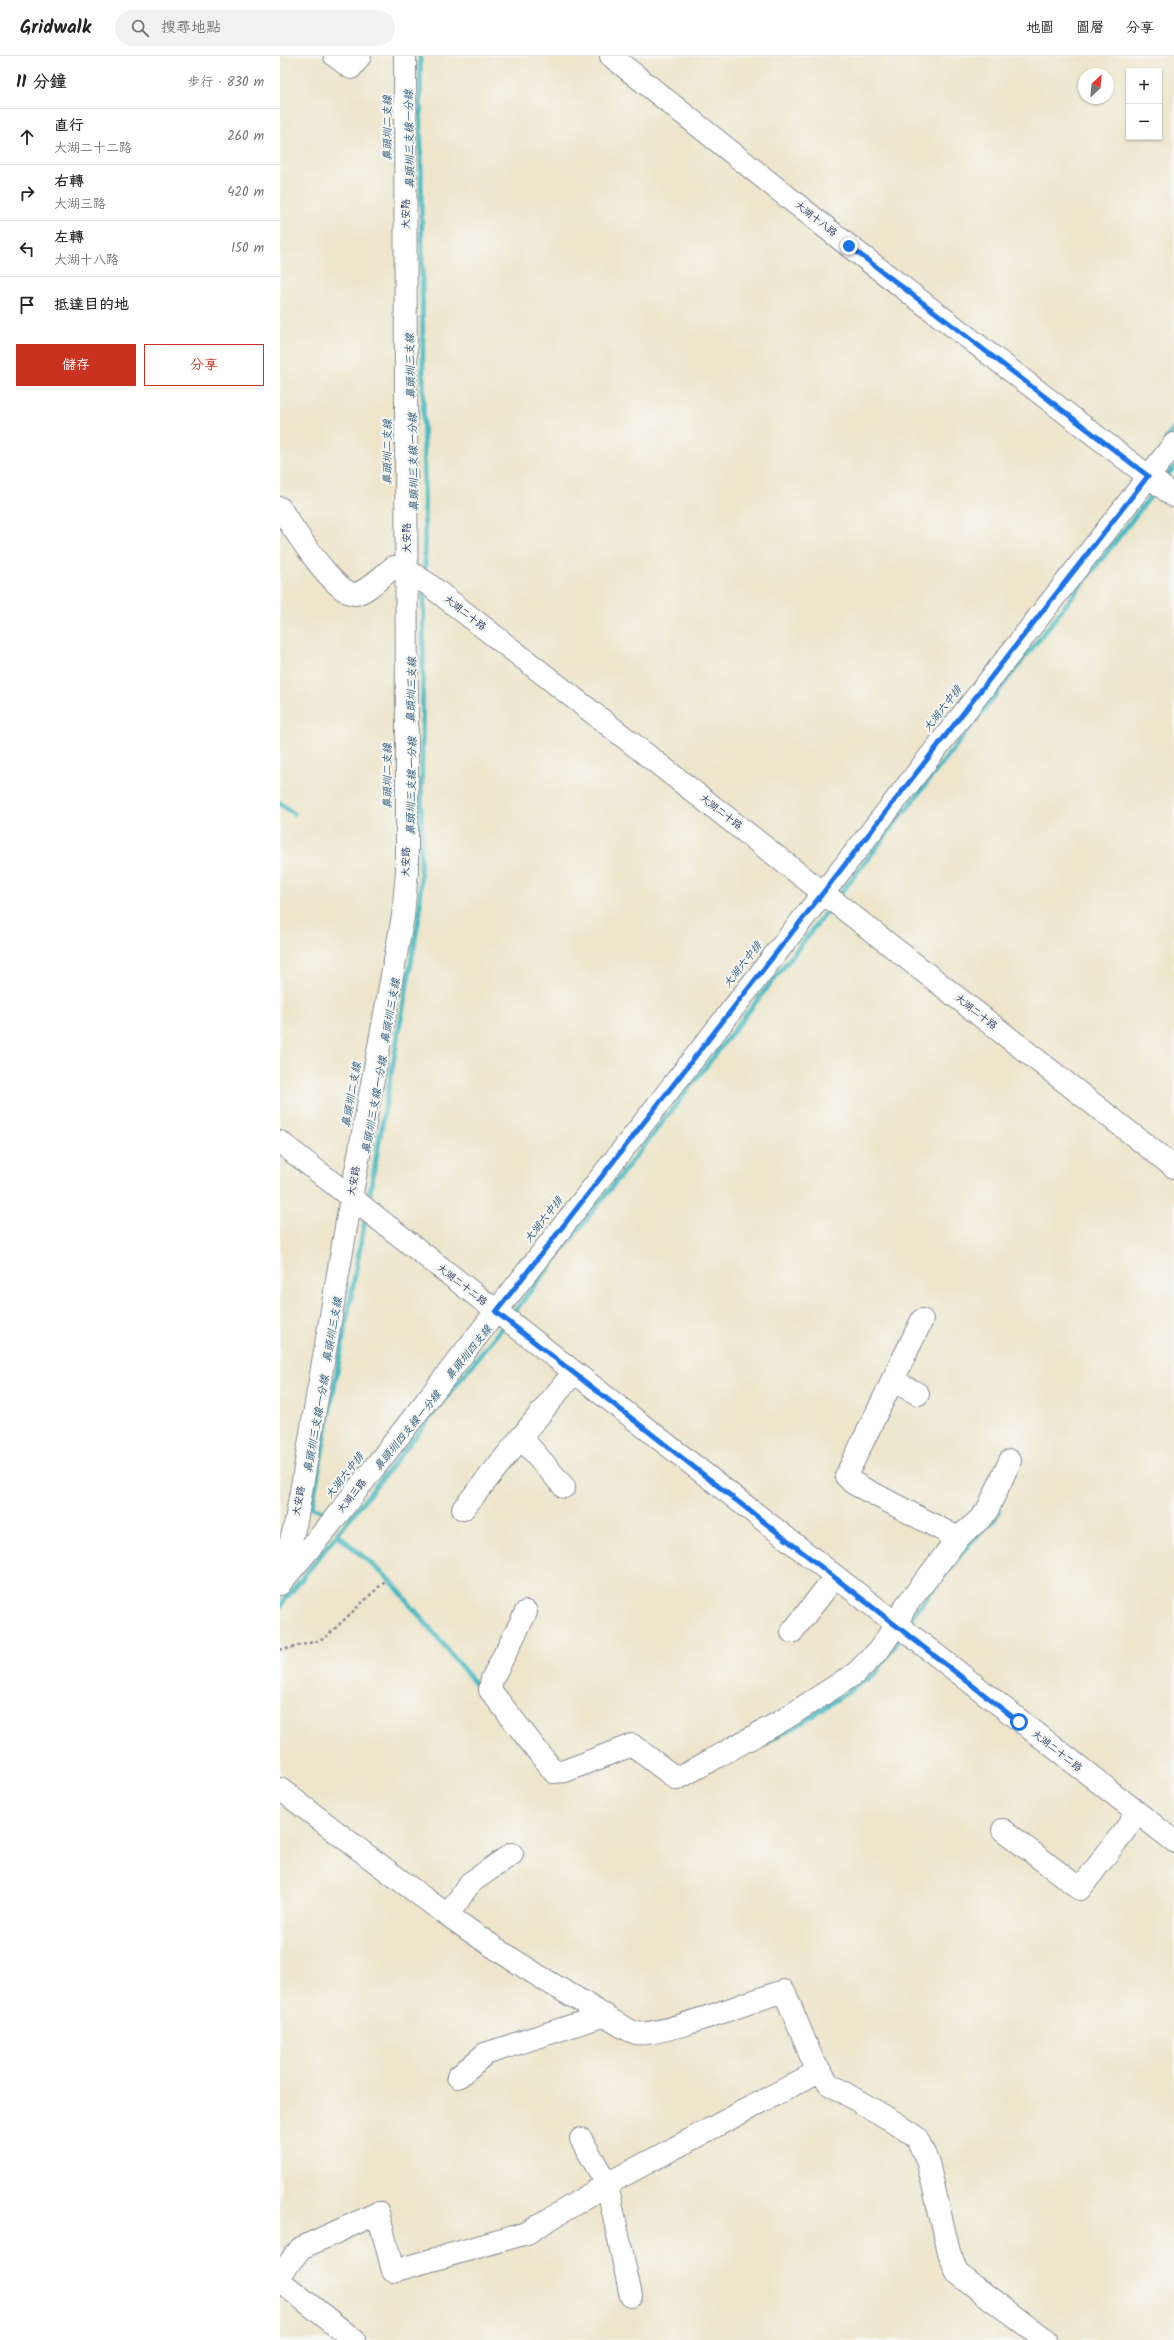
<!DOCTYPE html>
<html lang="zh-TW">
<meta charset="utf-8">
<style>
:root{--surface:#fff;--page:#f2f2f2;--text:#222;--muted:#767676;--line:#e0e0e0;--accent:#c8321e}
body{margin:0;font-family:Kalam,"LXGW WenKai TC",sans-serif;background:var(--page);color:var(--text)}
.controls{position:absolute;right:12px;top:12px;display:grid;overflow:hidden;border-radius:0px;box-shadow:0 1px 3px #0004}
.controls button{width:36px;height:36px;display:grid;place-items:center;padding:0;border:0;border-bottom:1px solid var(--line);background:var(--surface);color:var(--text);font:20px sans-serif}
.compass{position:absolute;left:798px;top:12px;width:36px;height:36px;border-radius:50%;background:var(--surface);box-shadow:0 1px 3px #0004;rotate:26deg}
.stop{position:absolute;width:12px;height:12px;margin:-9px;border:3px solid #1a73e8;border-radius:50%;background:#fff}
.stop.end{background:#1a73e8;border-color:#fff;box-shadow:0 1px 4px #0008}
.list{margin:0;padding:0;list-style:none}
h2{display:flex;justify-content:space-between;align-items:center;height:52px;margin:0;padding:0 16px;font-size:17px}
h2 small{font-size:13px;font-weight:400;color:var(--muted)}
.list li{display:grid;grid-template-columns:26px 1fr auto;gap:12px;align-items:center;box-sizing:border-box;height:56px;padding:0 16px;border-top:1px solid var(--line)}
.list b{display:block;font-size:15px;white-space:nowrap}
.list p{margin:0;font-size:13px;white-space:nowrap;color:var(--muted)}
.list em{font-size:13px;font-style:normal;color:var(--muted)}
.actions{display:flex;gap:8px;padding:12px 16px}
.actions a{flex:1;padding:9px 0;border:1px solid var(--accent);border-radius:0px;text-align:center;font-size:14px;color:var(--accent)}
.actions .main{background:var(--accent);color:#fff}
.icon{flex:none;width:22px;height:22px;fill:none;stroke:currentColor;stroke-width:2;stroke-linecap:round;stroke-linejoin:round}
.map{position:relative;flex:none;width:894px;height:2284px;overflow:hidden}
header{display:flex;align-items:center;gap:24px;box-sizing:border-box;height:56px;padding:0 20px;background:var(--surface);border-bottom:1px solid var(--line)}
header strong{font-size:19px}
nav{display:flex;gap:22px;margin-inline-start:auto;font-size:14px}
.search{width:280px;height:36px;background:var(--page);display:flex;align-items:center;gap:10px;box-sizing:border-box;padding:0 14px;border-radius:22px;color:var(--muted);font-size:15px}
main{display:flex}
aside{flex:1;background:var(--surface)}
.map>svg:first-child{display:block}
</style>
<header>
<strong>Gridwalk</strong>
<div class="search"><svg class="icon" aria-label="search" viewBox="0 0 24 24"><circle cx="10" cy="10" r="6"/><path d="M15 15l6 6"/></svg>搜尋地點</div>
<nav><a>地圖</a><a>圖層</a><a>分享</a></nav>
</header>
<main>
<aside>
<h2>11 分鐘<small>步行 · 830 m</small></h2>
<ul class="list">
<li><svg class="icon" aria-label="ahead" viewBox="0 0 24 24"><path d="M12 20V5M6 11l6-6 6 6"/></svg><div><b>直行</b><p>大湖二十二路</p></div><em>260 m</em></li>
<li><svg class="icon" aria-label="right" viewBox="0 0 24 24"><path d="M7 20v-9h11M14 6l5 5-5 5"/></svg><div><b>右轉</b><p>大湖三路</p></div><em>420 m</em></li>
<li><svg class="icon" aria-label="left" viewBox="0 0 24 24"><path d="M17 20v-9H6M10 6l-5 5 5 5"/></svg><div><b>左轉</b><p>大湖十八路</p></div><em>150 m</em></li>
<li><svg class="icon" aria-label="arrive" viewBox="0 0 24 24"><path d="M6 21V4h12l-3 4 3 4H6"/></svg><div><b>抵達目的地</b></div></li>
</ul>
<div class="actions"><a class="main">儲存</a><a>分享</a></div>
</aside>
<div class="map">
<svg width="894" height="2284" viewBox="0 0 894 2284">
<rect width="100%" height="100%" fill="#f6f6f2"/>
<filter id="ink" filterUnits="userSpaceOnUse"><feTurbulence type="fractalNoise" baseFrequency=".025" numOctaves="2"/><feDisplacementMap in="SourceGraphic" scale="8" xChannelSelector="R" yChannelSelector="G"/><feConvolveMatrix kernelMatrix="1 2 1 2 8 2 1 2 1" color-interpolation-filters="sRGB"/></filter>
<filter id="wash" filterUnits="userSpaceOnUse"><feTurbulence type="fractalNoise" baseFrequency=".012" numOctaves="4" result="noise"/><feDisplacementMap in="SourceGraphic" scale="16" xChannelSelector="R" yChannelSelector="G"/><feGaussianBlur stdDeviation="0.9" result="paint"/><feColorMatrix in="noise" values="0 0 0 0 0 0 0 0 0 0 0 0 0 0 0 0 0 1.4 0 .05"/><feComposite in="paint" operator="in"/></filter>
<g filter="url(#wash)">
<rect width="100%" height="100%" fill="#eee5cb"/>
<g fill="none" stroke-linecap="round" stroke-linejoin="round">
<path stroke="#4cbbc2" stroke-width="5" d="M140,0l5,518
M886,383l8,-10
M883,424l11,-13
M0,747l14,11
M557,842l320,-410
M88,1148l52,-292 4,-324
M231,1260l320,-410
M32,1451l54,-292
M32,1451l16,6 3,-3
M58,1479l52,45 93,113
M0,1550l225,-282
M631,1561l60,-75 24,-23 4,-8
M469,1695l45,-23 82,-55 26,-39"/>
</g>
</g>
<g filter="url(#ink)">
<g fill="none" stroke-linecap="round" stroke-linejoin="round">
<g stroke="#848a94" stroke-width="24">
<path id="minor" d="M55,0l16,12 9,-12
M331,0l238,190 325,250
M0,452c11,17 55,87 75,86 11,-1 29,-20 39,-27l13,3 21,14 746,583
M0,1086l894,699
M612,1324l26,14
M241,1381l43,50
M183,1453l111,-137
M678,1482l22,-19 7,-8 23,-50
M3,1524l44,-52 847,-1084
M0,1528l16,-63 55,-323 52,-282 4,-45v-122l-2,-693
M246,1556l-34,67 -2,11 64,82 11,-1 67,-26 45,34 106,-59 73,-47 22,-22 18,-26 9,-18 53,-69 -105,-55 -7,-7 76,-156
M512,1576l43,-55
M0,1733c98,74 194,152 301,212 11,7 46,30 55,32 23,5 120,-34 148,-42l29,70 16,23 67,39 21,15 11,25 21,89 8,21 88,67
M723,1774l77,59 58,-76
M168,1859l22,-32 42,-29
M178,2021l27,-23 120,-39
M301,2083l26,45 24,112
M0,2219l21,-27 77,-35 15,58 134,-38 80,-49 212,-113
M0,2225l74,59"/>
</g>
<path stroke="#848a94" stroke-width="2.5" stroke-dasharray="3 3" stroke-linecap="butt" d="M0,1593l3,1 41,-11 62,-59"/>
<use href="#minor" stroke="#fff" stroke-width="22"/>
</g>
</g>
<g fill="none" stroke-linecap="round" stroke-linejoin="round" filter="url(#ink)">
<path stroke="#1a73e8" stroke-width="5" d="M569,190l299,230 -652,836 523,410"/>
</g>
<g text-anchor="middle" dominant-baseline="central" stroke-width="4" stroke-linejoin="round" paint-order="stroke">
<g font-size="10" fill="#1b2f5e" stroke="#f6f6f2">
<text transform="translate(126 158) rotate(-90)">大安路</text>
<text transform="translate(536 163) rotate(38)">大湖十八路</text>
<text transform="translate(127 482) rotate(-90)">大安路</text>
<text transform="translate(185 557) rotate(38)">大湖二十路</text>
<text transform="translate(441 756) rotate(38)">大湖二十路</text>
<text transform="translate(126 806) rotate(-89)">大安路</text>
<text transform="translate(696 956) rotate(38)">大湖二十路</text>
<text transform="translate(74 1125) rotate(-80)">大安路</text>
<text transform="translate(182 1229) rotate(38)">大湖二十二路</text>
<text transform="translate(72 1440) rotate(-52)">大湖三路</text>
<text transform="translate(19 1445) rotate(-80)">大安路</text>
<text transform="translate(777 1695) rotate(38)">大湖二十二路</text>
</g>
<g font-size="11" font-style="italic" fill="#2a597c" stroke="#f6f6f2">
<text transform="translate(108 72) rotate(-90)">鼻頭圳二支線</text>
<text transform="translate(130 83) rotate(-91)">鼻頭圳三支線一分線</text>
<text transform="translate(131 310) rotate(-91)">鼻頭圳三支線</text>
<text transform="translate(108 396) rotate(-90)">鼻頭圳二支線</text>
<text transform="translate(134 406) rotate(-91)">鼻頭圳三支線一分線</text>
<text transform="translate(132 634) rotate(-89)">鼻頭圳三支線</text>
<text transform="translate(663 653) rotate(-52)">大湖六中排</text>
<text transform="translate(108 720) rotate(-90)">鼻頭圳二支線</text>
<text transform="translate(132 730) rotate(-89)">鼻頭圳三支線一分線</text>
<text transform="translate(463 909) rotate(-52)">大湖六中排</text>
<text transform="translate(111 955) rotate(-80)">鼻頭圳三支線</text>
<text transform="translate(72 1039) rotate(-80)">鼻頭圳二支線</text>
<text transform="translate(95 1049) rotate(-80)">鼻頭圳三支線一分線</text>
<text transform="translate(264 1164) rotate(-52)">大湖六中排</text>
<text transform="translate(53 1274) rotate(-80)">鼻頭圳三支線</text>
<text transform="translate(189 1297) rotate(-51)">鼻頭圳四支線</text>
<text transform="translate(37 1368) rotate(-80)">鼻頭圳三支線一分線</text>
<text transform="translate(128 1375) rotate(-51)">鼻頭圳四支線一分線</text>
<text transform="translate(65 1420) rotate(-52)">大湖六中排</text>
</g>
</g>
</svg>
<div class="controls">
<button>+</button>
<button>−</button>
</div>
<svg class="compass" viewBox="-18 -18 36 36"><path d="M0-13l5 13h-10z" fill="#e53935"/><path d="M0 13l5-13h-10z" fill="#767676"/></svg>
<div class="stop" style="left:739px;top:1666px"></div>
<div class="stop end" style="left:569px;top:190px"></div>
</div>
</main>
